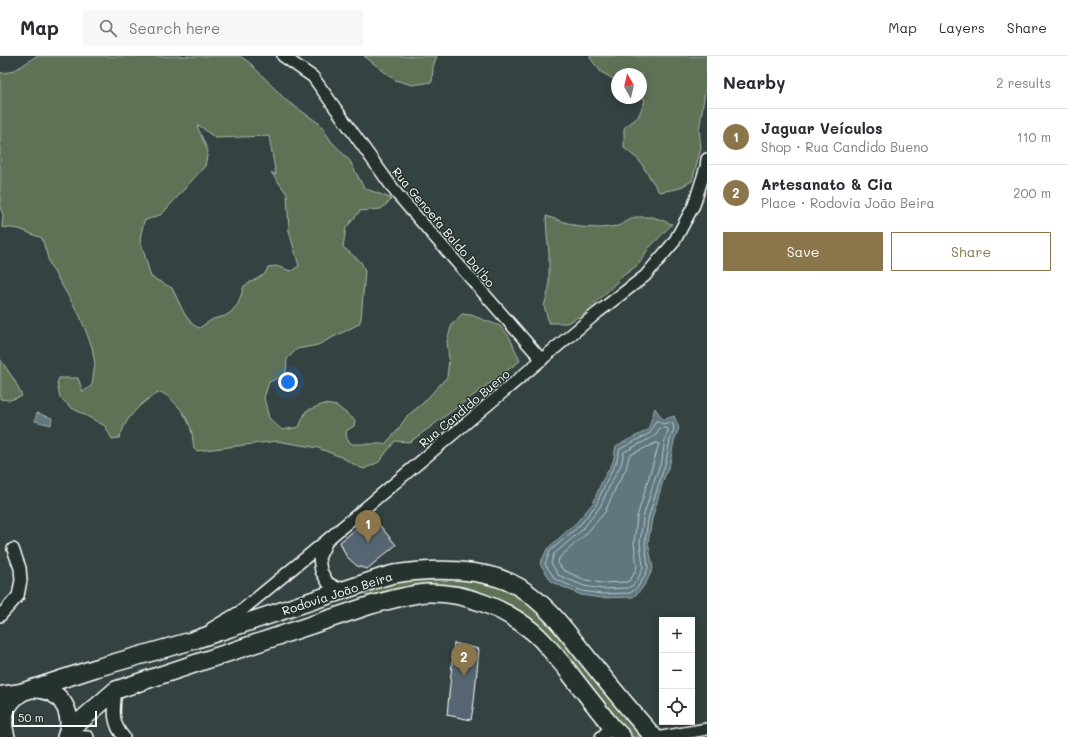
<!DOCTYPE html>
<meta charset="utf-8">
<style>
:root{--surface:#fff;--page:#f7f7f7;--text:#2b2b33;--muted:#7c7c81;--line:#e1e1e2;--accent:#8a764a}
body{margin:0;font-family:Mali,sans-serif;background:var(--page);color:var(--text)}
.controls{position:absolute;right:12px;bottom:12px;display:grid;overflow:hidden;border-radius:0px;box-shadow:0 2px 10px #0003}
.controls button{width:36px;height:36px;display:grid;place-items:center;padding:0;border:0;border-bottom:1px solid var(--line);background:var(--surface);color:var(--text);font:20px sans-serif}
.compass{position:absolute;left:611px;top:12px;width:36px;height:36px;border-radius:50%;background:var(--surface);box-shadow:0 2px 10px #0003;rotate:352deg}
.scale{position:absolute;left:12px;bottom:10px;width:85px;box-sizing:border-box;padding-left:4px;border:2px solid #fff;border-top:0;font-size:11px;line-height:14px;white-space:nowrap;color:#fff;-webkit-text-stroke:3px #26332d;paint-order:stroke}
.you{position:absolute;left:288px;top:326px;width:14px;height:14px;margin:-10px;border:3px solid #fff;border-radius:50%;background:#1a73e8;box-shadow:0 0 0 6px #1a73e833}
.badge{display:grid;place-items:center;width:26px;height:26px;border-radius:50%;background:var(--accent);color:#fff;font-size:13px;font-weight:700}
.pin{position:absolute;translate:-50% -33px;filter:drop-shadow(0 1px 2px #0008)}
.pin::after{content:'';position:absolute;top:21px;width:14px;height:12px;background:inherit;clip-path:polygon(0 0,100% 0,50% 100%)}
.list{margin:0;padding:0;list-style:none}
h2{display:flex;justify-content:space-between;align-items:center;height:52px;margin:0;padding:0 16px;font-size:17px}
h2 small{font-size:13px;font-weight:400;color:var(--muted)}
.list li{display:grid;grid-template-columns:26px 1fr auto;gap:12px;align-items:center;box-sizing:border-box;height:56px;padding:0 16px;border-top:1px solid var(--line)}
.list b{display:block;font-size:15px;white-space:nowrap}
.list p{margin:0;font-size:13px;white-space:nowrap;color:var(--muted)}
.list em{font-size:13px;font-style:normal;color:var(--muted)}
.actions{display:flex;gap:8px;padding:12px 16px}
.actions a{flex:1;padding:9px 0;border:1px solid var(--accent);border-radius:0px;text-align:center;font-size:14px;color:var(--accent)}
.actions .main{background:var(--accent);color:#fff}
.icon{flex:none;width:22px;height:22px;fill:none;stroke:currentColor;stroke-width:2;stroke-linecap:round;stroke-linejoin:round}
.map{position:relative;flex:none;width:707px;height:681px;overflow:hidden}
header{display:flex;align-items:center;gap:24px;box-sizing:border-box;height:56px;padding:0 20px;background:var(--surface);border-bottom:1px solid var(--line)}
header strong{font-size:19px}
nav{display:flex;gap:22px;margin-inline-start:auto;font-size:14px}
.search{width:280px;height:36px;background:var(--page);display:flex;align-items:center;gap:10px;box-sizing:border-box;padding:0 14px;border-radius:0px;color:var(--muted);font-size:15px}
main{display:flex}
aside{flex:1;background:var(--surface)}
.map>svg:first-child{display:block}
</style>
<header>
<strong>Map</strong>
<div class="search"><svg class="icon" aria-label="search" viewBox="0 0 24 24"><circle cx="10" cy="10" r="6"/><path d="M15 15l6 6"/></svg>Search here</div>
<nav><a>Map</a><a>Layers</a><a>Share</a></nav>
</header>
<main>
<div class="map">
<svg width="707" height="681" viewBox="0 0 707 681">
<rect width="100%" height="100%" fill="#344242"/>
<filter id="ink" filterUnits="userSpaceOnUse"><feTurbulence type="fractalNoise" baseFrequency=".025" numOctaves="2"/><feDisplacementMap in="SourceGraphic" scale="8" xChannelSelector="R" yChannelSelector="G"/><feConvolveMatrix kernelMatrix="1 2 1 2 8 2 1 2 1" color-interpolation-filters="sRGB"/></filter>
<g filter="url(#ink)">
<path fill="#5e7256" stroke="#aeb8aa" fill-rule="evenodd" d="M36,0h204l10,7 37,38 33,23 11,17 19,20 14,27 26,10 1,2 -10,9 -21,2 -14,17 -3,19 18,15 4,9 -4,48 -2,5 -41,21 -21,4 -10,10 -1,16 -17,7 -5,16 5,20 13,12 17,-3 7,-16 18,-7 13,2 18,14 -1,6 -8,5 1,8 5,5h33l12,-13 10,-15 16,-13 24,-26 2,-18 -2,-18 5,-17 10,-10 9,1 29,11 9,10 11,25 -110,81 -15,-1 -16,21 -15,7 -7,-3 -16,-9 -23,-9 -41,-7 -80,10 -3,-2c-1,-5 -1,-11 -2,-16 -4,-17 -16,-32 -31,-41 -13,5 -26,17 -34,29 -3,5 -5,11 -8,17l-7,1 -7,-13 -35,-19 -10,-10 -3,-14 2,-5h19l5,14 9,-7 3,-21 -3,-17 -12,-31 -30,-51 -8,-27 -23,-9 -17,-2 1,-12 -3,-8v-134c13,1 26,-10 36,-17zM197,70h3l15,12 54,-2 7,39 -5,-3 16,22 2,37 10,35 -8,5 -15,-5 -8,1 -3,7 -21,12 -6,18 -7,8 -6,4 -12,3 -14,9 -7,-4 -8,-11 -12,-25 -21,-11 -11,-38 4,-18 18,-7 43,-48 3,-15z
M364,0h73l-4,11 -1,15 -20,3 -17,-5z
M590,0h117v23l-8,51 2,18 -9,33 -15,8 -18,3 -20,-32 -15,-12v-20l14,-11 7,-16 -4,-6v-21h-24v7l-16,-9 -11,-14z
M546,160l34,11 20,1 18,-2 17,-9h18l19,7 -24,25 -9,15 -15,11 -40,39 -17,9h-18l-5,-17 5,-17v-36l-2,-18z
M0,303l15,22 7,15 -12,4 -10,-1z
M458,522l35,6 30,13 23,22 97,118h-13l-11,-13 -136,-129 -115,5 -4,-10 35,-10z"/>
<path fill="#5e777f" stroke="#9eadb2" d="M655,352l8,12 11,-4 5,12 -5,13 -4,22 -7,18 -11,38 -4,24 5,25 -6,13 -7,10 -7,6 -32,1 -20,-3 -29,-13 -12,-18 7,-15 29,-26 17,-20 9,-22 11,-19 3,-16 32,-16z
M37,357l15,5 -1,7 -16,-4z"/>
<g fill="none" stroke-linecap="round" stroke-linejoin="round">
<path stroke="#bfc9cc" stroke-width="1" d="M656,365h2l4,3 10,-2 2,7 -4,11 -4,21 -6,19 -12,39 -3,24 3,25 -5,11 -6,9 -7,5 -29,1 -19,-3 -27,-12 -10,-15 5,-13 29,-25 17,-21 10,-23 10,-19 4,-14 30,-16z
M666,372l2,1v2l-3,8 -3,21 -7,18 -12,40 -3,25 3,24 -4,10 -6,8 -5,3 -26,1 -18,-3 -26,-11 -7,-12 3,-9 28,-24 18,-23 10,-22 11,-20 3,-13 29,-15 3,-2 3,-6z
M656,387l3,1 -1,3 -21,70 -3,26 3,23 -3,8 -5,7 -3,1 -24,1 -17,-3 -22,-10 -5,-7 1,-5 27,-24 19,-22 11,-25 10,-18 3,-13z"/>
</g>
<path fill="#556672" stroke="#fff" d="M372,460l24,29 -29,24 -10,-3 -11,-10 -6,-14z
M454,587l25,6 -5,53 -3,18 -24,-5z"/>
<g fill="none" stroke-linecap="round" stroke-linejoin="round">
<g stroke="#fff" stroke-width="14">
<path id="street" d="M283,0l30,21 84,117 145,166
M326,487l-7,15 2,13 7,12 13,7
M0,560l18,-20 3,-16 -1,-12 -7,-19
M212,572l29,-17 86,-71 270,-227 48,-37 29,-34 20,-37 12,-38 1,-8
M116,634c-2,18 -5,33 8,47
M67,680l21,1
M601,681l11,-10
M662,681l45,-8"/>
</g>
<g stroke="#fff" stroke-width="19">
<path id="secondary" d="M0,639l22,-3"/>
</g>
<g stroke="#fff" stroke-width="20">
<path id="primary" d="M33,633c3,0 7,0 10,1 22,4 31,28 23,47
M69,675l32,-28 15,-13 255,-85c19,-5 38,-11 57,-12 37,-1 76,15 104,38 12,9 23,25 33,36 15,20 31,40 47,60l10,10
M6,681c-6,-19 -1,-34 16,-45l74,-24 95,-27 180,-60c8,-3 15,-5 23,-7 38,-6 91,-7 125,13 28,17 47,44 67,69 22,27 44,55 68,81"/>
</g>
<use href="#street" stroke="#26332d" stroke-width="11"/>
<use href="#secondary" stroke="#26332d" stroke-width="16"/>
<use href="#primary" stroke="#26332d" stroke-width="17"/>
</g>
</g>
<g text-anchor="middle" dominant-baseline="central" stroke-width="3" stroke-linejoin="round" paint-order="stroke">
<g font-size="12" fill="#fff" stroke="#26332d">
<text transform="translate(444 171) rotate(50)">Rua Genoefa Baldo Dal'bo</text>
<text transform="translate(464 352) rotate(-40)">Rua Candido Bueno</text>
<text transform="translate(337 537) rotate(-18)">Rodovia João Beira</text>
</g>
</g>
</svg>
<div class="controls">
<button>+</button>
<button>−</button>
<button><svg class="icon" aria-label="locate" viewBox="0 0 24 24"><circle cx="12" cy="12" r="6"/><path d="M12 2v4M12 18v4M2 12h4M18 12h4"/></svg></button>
</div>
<svg class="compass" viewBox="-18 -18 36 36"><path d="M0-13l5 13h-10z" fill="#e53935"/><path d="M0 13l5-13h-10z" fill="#7c7c81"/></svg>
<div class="scale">50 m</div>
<div class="you"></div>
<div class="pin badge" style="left:368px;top:487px">1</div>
<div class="pin badge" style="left:464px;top:620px">2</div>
</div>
<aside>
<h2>Nearby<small>2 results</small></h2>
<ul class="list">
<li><span class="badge">1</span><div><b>Jaguar Veículos</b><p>Shop · Rua Candido Bueno</p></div><em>110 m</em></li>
<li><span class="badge">2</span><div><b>Artesanato &amp; Cia</b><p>Place · Rodovia João Beira</p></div><em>200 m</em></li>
</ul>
<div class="actions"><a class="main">Save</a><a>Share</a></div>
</aside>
</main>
